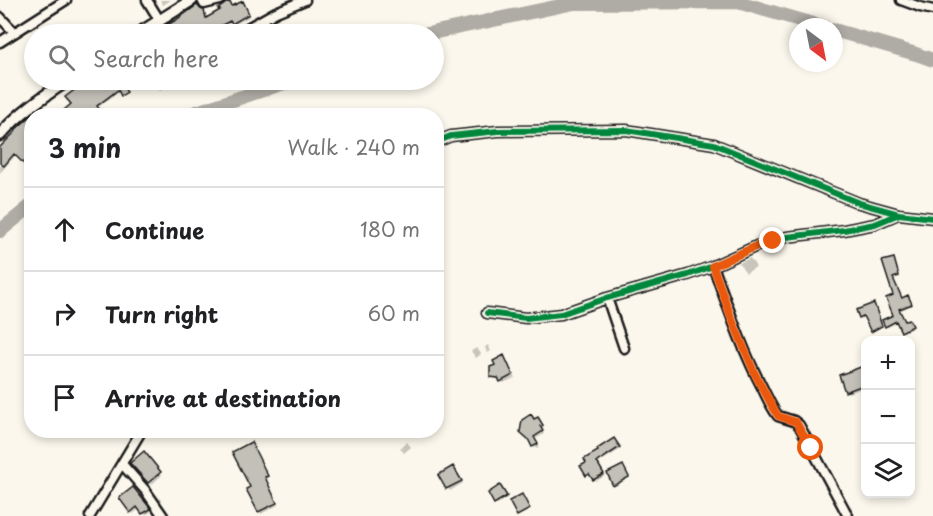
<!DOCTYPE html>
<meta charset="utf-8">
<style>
:root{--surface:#fff;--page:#f6f6f6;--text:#202124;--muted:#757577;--line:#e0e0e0}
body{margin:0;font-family:"Playpen Sans",sans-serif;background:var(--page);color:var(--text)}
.controls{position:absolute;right:18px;bottom:18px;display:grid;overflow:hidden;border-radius:12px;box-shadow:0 3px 9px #0003}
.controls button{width:54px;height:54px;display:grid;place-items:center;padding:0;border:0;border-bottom:2px solid var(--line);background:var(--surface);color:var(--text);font:30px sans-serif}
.compass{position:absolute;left:789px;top:18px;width:54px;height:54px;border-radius:50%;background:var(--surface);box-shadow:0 3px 9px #0003;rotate:148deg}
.stop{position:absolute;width:18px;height:18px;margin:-14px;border:4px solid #ea580c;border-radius:50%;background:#fff}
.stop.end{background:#ea580c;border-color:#fff;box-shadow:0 2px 6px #0008}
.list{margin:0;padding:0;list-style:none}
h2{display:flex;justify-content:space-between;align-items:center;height:78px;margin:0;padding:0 24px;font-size:26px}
h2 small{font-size:20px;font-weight:400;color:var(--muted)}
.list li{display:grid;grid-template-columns:39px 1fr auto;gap:18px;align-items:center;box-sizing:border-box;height:84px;padding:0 24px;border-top:2px solid var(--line)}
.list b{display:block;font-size:22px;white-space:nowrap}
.list em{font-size:20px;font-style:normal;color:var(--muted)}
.icon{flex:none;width:33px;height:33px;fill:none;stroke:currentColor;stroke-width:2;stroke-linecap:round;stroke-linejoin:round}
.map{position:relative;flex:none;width:933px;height:516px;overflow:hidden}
.search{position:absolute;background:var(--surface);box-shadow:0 3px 9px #0003;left:24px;top:24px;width:420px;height:66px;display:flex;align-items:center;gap:15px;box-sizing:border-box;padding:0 21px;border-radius:33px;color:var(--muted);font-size:22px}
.panel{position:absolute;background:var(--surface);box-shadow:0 3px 9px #0003;left:24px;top:108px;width:420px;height:330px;border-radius:24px}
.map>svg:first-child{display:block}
</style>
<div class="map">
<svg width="933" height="516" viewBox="0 0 933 516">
<rect width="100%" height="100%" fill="#fbf7ec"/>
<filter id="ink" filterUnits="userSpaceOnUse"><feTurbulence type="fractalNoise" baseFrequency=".0167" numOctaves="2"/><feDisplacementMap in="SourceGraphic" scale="12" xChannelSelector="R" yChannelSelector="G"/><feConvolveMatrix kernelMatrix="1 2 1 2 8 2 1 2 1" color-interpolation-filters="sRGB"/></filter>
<g filter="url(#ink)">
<path fill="#0003" d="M160,0h11l-8,5z
M197,7l8,6 2,6 27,-8 12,-2 4,7 -16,9 -2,-3 -18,9 2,3h-61z
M82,80h47l-9,5v6l-23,17 3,4 -5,4h-30l8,-12 6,-15 -3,-6z
M153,80h18l2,2 -13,8z
M42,111l4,5h-11z
M0,149l26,5 6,6 -5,5 -11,-10 -16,18z
M750,258l6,9 -10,6 -7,-10z
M895,261l5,16 -7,2 9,21 7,-2 3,7 -12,6 5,11h5l3,6 -10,4 -5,-10 -10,5 -2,-1 9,-11v-19l-11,-34z
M488,345l3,6 -4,2 -2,-6z
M477,348l4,6 -5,4 -5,-7z
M506,359l9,19 -12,5 -3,-4 -6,-1 -2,-2z
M860,368l6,10v9l-17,6 -3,-2z
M535,420l4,1 5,6 -3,2 3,5 -9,5 4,8 -4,1 -2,-2z
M407,442l4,5 -7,6 -4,-5z
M616,442l5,7 -24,15 8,12 -9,5 -5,-6 -2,1 -2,-1 -4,-9z
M253,446l16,32 -3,2 12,25 -17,9 -2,-3 -7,-23z
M143,453l19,22 -11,10 -19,-22z
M453,468l10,15 -13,8 -10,-16z
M624,468l5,10 -14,8 -1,-1z
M501,488l6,10 -10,6 -2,-1z
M135,490l16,22 -6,3 -5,-7 -7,6 -2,-2z"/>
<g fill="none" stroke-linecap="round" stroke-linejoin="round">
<path stroke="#afaca5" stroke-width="14" d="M834,30l82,24 17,6
M427,34l147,-31 164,-1 86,25
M185,116l108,-36
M0,231l32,-26"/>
</g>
<path fill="#c3c0b8" stroke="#1c1c1c" stroke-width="1.5" d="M229,1l3,5 11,-5 6,13 -17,10 -2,-3 -16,8 2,3 -5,2h-60l25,-14 21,-15 4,4 3,1 2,8 14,-8 -2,-1z
M79,80h39l9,12 -6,4 -3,-6 -21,16 3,4 -8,6h-35l14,-12 -6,-7 12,-9 -3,-4z
M32,115v43l-7,7 -11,-11 -10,12 -4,-3v-16l16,-16 -1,-1z
M894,258l5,18 -6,2 9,20 6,-3 4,9 -13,5 6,12 4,-2 4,7 -12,6 -5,-11 -11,6 -3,-7 11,-5 -7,-17 7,-3 -11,-34z
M874,303l8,23 -11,6 -8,-16 -4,2 -3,-8z
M504,355l9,20 -13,7 -2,-4 -8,-1v-10l5,-2 -2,-4z
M861,367l5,12v5l-21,8 -6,-17z
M531,414l3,5 4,-2 5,8 -3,1 3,5 -9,6 4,7 -6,3 -4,-8 -8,-7 2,-12z
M614,438l6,9 -23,15 7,12 -11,6 -4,-6 -3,2 -6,-10 6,-3 -2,-4 14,-8 -1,-2z
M251,442l17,34 -3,1 12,26 -19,9 -12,-23 4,-2 -18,-35z
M144,451l17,21 -13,11 -18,-20z
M623,465l6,12 -16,9 -6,-13z
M453,466l9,15 -16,8 -8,-14z
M500,485l7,11 -13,8 -6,-11z
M133,487l18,22 -9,5 -5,-7 -7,6 -11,-15z
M522,494l8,15 -13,7 -8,-15z"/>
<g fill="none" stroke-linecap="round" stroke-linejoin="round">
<g stroke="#1c1c1c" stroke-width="13">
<path id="minor" d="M147,0l13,21
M202,0l2,4 16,-4
M901,0l19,7 13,3
M0,17l14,15
M244,30l32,-18 29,-12
M0,42l66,-42
M436,142l15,-6 47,-5 128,-1 88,14 145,59 40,11 34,4
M713,266c15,41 29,83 49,121 5,10 9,20 16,29l16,5 5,4 49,91
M607,298l17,50
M487,313l39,5 35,-4 46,-16 81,-23 25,-9 46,-21 28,-8 57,-7 31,-6 23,-10
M122,464l23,26 18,26
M90,516l52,-86"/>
</g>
<g stroke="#1c1c1c" stroke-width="15">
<path id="major" d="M138,34l54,-34
M0,135c19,-22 44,-39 68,-55"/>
</g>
<use href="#minor" stroke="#fbf7ec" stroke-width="8"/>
<use href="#major" stroke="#fbf7ec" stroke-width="10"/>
<g stroke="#fbf7ec" stroke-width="10">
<path id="cycleway" d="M436,142l15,-6 47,-5 128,-1 88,14 145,59 40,11 34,4
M487,313l39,5 35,-4 46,-16 81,-23 25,-9 46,-21 28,-8 57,-7 31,-6 24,-10"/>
</g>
<use href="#cycleway" stroke="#00873e" stroke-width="6"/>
</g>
</g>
<g fill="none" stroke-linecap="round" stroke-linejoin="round" filter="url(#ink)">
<path stroke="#ea580c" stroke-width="8" d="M773,241l-14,4 -46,21 18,51 24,57 16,30 7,12 18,6 15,26"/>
</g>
</svg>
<div class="controls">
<button>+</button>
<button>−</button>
<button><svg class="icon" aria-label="layers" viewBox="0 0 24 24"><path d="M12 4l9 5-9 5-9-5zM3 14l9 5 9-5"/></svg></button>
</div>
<svg class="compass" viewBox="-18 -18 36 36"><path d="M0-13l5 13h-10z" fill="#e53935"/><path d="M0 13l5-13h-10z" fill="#757577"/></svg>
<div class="stop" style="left:811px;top:448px"></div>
<div class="stop end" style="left:773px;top:241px"></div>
<div class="search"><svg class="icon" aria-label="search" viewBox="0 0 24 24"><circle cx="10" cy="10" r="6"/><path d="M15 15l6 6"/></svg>Search here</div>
<section class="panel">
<h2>3 min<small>Walk · 240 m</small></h2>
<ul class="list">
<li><svg class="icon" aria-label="ahead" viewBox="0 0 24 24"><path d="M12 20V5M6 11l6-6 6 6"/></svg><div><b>Continue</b></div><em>180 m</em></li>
<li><svg class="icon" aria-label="right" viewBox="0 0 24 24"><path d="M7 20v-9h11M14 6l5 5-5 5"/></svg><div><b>Turn right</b></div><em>60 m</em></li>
<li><svg class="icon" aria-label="arrive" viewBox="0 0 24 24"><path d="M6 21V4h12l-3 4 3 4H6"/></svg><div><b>Arrive at destination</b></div></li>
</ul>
</section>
</div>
